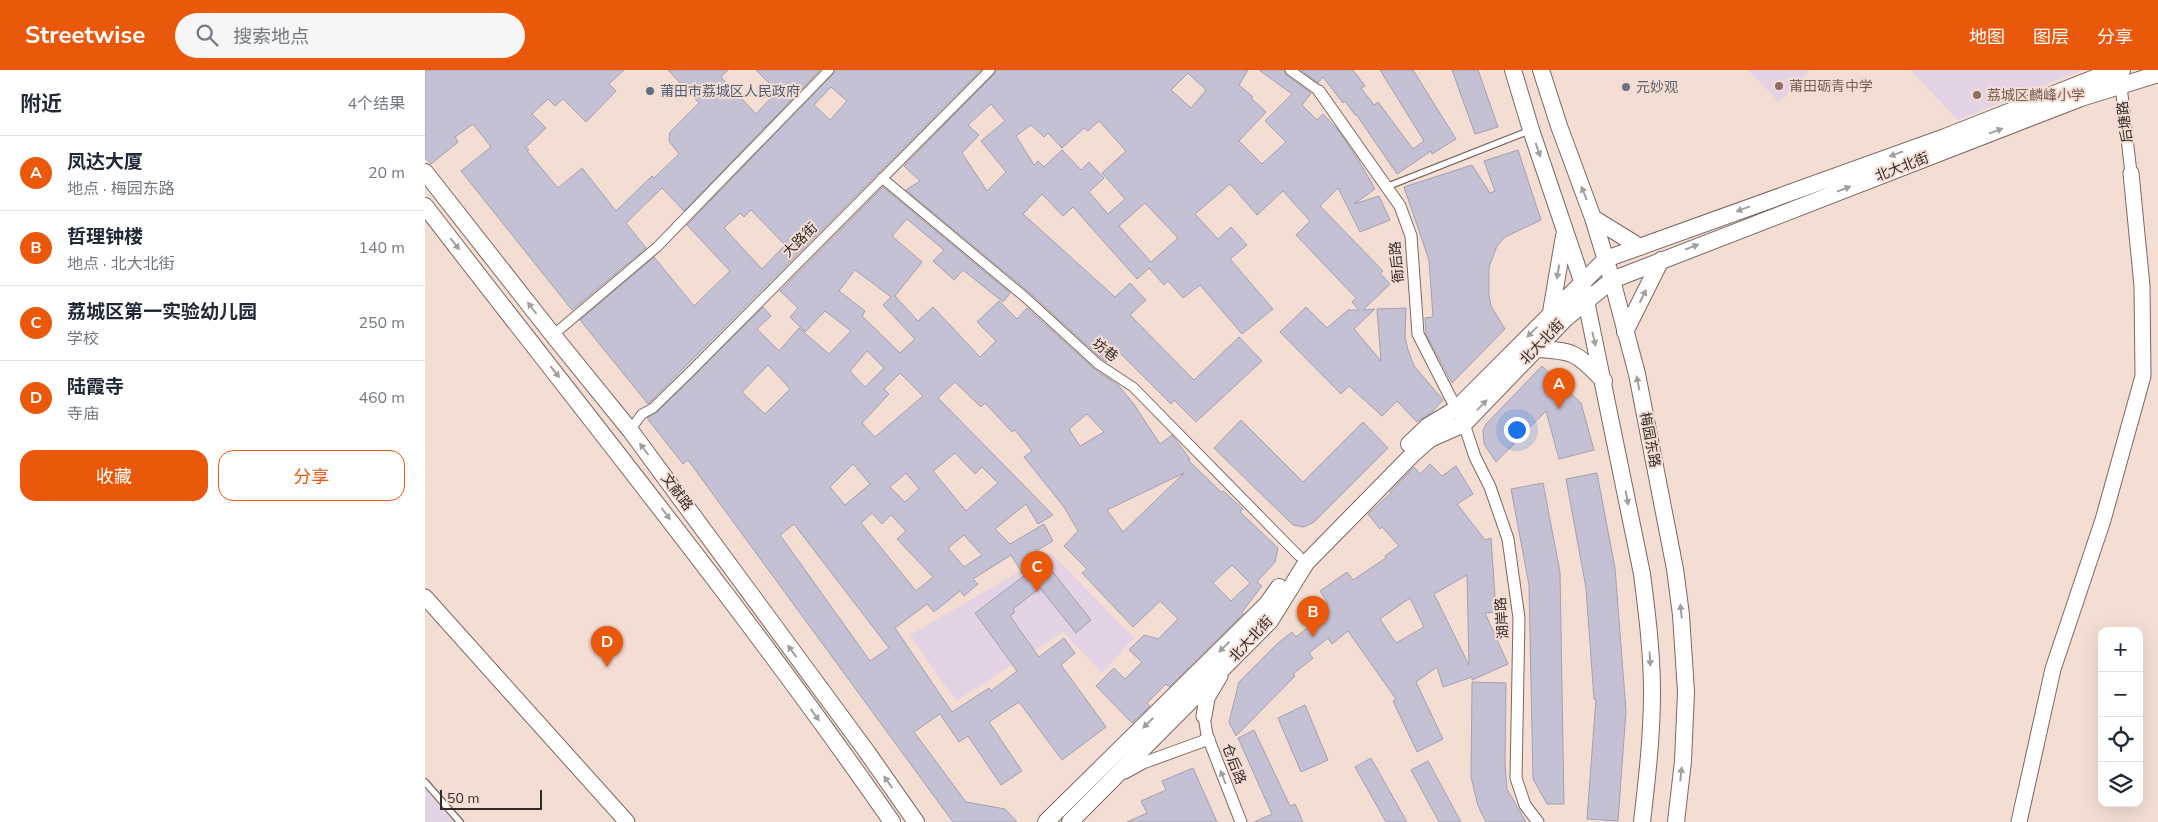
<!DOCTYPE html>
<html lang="zh">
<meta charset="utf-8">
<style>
:root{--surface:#fff;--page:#f6f6f7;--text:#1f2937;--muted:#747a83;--line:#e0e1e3;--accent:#ea580c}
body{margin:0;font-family:"Nunito Sans","Noto Sans SC",sans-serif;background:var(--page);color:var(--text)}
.controls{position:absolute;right:15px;bottom:15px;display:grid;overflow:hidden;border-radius:10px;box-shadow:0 5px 20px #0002}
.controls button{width:45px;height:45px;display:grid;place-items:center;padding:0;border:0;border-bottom:1px solid var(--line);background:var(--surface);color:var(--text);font:25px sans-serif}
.scale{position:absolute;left:15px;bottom:12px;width:102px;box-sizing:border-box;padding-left:5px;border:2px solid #322a26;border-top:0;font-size:14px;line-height:18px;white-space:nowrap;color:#322a26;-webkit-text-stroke:4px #f4ded4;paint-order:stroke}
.you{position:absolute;left:1091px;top:359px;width:18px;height:18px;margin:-12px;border:4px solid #fff;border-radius:50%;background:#1a73e8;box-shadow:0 0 0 8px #1a73e833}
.badge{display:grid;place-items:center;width:32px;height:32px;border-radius:50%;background:var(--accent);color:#fff;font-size:16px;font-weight:700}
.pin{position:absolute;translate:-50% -41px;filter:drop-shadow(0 1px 2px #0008)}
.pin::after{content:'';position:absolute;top:26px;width:18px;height:15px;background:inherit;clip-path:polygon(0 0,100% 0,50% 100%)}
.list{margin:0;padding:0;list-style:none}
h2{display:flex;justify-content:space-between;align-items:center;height:65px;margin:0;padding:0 20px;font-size:21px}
h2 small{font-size:16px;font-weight:400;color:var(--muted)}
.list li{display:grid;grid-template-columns:32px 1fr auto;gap:15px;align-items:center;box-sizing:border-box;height:75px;padding:0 20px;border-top:1px solid var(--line)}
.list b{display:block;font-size:19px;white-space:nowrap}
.list p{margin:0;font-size:16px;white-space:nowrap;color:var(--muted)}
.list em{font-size:16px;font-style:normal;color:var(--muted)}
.actions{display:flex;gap:10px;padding:15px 20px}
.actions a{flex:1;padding:11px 0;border:1px solid var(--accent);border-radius:15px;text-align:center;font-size:18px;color:var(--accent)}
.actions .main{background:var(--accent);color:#fff}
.icon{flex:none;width:28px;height:28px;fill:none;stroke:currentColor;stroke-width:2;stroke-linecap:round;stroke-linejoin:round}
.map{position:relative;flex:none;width:1733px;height:752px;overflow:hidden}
header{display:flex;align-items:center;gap:30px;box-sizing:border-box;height:70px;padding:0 25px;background:var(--accent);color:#fff}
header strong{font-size:24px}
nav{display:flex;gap:28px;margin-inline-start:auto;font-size:18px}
.search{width:350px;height:45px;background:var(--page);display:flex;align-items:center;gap:12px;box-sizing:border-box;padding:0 18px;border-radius:28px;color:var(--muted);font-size:19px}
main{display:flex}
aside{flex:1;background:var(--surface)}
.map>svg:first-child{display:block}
</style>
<header>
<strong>Streetwise</strong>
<div class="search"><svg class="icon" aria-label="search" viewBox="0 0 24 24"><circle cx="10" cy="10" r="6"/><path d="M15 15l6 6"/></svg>搜索地点</div>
<nav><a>地图</a><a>图层</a><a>分享</a></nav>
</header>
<main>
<aside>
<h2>附近<small>4个结果</small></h2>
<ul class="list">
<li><span class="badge">A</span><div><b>凤达大厦</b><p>地点 · 梅园东路</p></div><em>20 m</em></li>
<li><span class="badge">B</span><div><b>哲理钟楼</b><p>地点 · 北大北街</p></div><em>140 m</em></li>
<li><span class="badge">C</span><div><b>荔城区第一实验幼儿园</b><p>学校</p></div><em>250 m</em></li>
<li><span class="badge">D</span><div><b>陆霞寺</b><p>寺庙</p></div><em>460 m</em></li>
</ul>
<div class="actions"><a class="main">收藏</a><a>分享</a></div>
</aside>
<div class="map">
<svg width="1733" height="752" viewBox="0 0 1733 752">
<rect width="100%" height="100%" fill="#f4ded4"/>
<path fill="#e3d3e5" d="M1323,0h62l-31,32z
M1485,0h172l-124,50z
M626,483l83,85 -32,35 -39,-41 -107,69 -46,-66z
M0,719l29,33h-29z"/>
<path fill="#c5c1d5" stroke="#a49fb2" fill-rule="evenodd" d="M0,0h199l-15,14 7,7 -30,31 -23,-23 -8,7 -7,-7 -16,15 14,14 -20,19 3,3 -2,1 31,37 24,-20 34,43 36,-35 2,2 25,-24 -10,-13 1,-9 29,-29 -31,-33h60l-7,7 35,37 17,-18 -5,-4 5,-5 -17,-17h64l-136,141 -22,-23 -36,35 20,25 -74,62 -111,-139 30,-24 -18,-23 -18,13 3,5 -27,22 -6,-6z
M410,0h146l-333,334 -68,-84 74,-63 40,49 36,-35 -43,-46 146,-151zM406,17l16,14 -17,19 -16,-15zM326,140l34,35 -23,24 -38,-41 16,-15 4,4z
M571,0h252l-9,15 14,12 -2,1 15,14 -27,29 23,23 24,-22 -21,-21 27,-27 -33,-24h25l2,5 25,18 -9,12 15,15 6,-6 15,16 21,31 16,28 -21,15 25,-8 11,24 -30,12 -22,-44 -18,18 63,65 -3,2 10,11 -27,26 12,-1 -21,20 27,32 -4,-52 29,-1 -1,29 3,13 6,16 29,34 -11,12 -15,10 -20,-21 -15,15 -33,-30 -8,8 -61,-62 26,-25 21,21 21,-18h11l-7,-8 4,-4 -60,-63 14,-14 -27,-30 -26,24 -27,-31 -35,30 23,25 13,-12 16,18 -17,14 43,50 -31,25 -42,-49 -17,13 -15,-17 -4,4 -15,-17 -12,11 -64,-72 -10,9 -21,-22 -19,20 92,83 15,-14 16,17 -16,15 64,65 45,-43 23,24 -66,61 -22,-22 -3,4 -54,-54 -11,12 -4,-3 -72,-66 -124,-103 14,-9 -16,-15 90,-92zM763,3l18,17 -15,18 -20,-18zM566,34l14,17 -24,20 25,31 -19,19 -25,-38 17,-18 -11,-10zM674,51l27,30 -24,22 23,26 -17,15 -19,-22 15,-14 -15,-16 -8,8 -19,-20 -18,17 -6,-6 -4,4 -18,-29 15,-11 13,12 4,-4 14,15 22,-20 4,3zM720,133l33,35 -27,24 -32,-36z
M876,0h52l12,16 -4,2 13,17 4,-3 35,47 11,-8 -44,-71h33l43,69 -24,15 -1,-3 -34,23 -41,-60 -1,1 -10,-14 -2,2 -20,-26 -5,6z
M1027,0h26l20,57 -23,7z
M1093,80l23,70 -36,17 -8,9 -8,21v28l2,11 14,23 -53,54 -26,-49 -1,-16 8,-1 -4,-57 -25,-73 68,-22 18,28 5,-2 -11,-30z
M458,117l127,106 -7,9 -40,-32 -9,10 -21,-19 11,-11 -37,-31 -15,17 30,26 -27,34 23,25 15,-14 47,50 16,-16 -19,-19 22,-21 18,18 10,-11 67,61 24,16 15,18 27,41 12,-9 18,24 -2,1 33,32 2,-1 20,18 -3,3 38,36 -3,14 -18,20 5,4 -20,26 1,2 -74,73 -3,-3 -19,19 3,3 -18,17 -36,-37 18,-18 11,11 17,-17 -13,-12 15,-15 14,4 20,-20 -18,-18 -27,26 -51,-54 5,-4 -23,-23 14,-15 -14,-24 -40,-50 8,-6 -17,-21 -3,2 -27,-29 -4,4 -26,-25 -17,16 115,117 -15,9 -12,-20 -31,25 15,15 34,-20 9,17 -17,10 55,69 -15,13 -36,-45 -27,21 2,3 -5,4 29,41 25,-19 11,15 -14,12 45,62 -44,33 -43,-58 -30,20 33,49 -21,14 -33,-49 -9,6 -19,-28 -26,18 52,70 39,7 12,13h-64l-265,-362 -5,4 -36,-46 10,-6 106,-105 8,9 -14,13 22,22 20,-23 30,26 22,-23 -26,-20 -20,21 -15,-15 8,-9 -18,-17zM430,200l36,27 -8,8 32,34 -15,14 -38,-37 3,-5 -26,-20zM442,281l17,17 -19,19 -15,-16zM343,295l22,24 -25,25 -23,-22zM475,303l23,23 -48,41 -13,-14 27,-29 -5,-5zM662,344l17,18 -24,14 -11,-17zM530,383l20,21 7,-7 16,16 -32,28 -33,-40zM428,394l17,20 -25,21 -15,-18zM481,403l13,16 -14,13 -15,-15zM759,403l-61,59 -16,-22zM447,443l10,11 9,-9 15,16 -9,8 36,38 -17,14 -55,-68zM369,454l95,124 -19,13 -90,-126zM539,465l18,20 -18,12 -16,-19zM586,485l13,21 -49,37 42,58 -26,20 -2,-3 -37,24 -57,-84 32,-24 7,8 26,-21 4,5 14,-12 -5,-5zM807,495l18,18 -19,18 -18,-18z
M1117,296l39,37 13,47 -35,9 -13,-48 -50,51 -12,-18 -1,-14 4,-7z
M816,350l62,62 60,-60 25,26 -74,74 -10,5 -11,-2 -79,-77z
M1005,394l12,12 14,-10 17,28 -16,10 28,36 6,-2 5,74 -11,1 23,51 -36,16v-3l-29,10 -6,-20 -21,15 27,57 -26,13 -24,-51 3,-2 -48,-68 -16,13 -4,-6 -19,15 4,5 -20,16 2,2 -59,60 -7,-14 10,-40 39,-39 14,-11 4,5 19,-15 -4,-6 17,-13 -8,-12 27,-19 6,8 33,-22 -1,-2 14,-10 -17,-19 -2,2 -12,-15 23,-21 -1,-1 24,-25 6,7zM1042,505l2,90 -35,-71zM985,528l14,29 -28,16 -16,-24z
M1172,403l18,95 11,143 -8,110 -31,-2 9,-120h-2l-8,-111 -20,-109z
M1118,413l17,89 4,232h-17l-14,-25 -4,-194 -18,-96z
M1047,612l34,1 -1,81 2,25 19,33h-40l-8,-16 -7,-29z
M880,635l23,55 -27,12 -23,-54z
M829,660l36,76 5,-2 8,18h-49l18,-8 -34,-76z
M946,688l36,64h-21l-31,-55z
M1003,691l33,61h-22l-28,-52z
M768,698l24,54h-90l20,-9 -6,-12 25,-11 -4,-9z"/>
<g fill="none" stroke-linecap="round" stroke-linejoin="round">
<g stroke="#7c6860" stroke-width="8">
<path id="service" d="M961,117l145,-57
M0,712l35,40"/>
</g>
<g stroke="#7c6860" stroke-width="11">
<path id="pedestrian" d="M865,0l29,21
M457,108l144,120 72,66 35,23 166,169
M128,265l104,-88 172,-177
M205,360l12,-16 11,-6 36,-35 301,-303"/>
</g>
<g stroke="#7c6860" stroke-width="13">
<path id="minor" d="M1696,16l10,87
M894,21l81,115 11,30 7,98 46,90 11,33 15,30 18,52 11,79 -3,160 9,27 13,17
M779,646l3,19 34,87
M700,703l18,-10 66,-24"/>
</g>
<g stroke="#7c6860" stroke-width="17">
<path id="tertiary" d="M0,527l202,225
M779,646l3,-18 13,-22
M1594,752l34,-153 50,-149 40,-144 -1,-90 -11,-113"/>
</g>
<g stroke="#7c6860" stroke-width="18">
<path id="secondary" d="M1088,0l18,60 51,151 60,293c5,39 10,79 10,118 0,43 -5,87 -10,130
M1116,0l18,56 34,92 19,62 25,94 38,195 6,46 5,77 -3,69 -7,61
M0,102l128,163 77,95 237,322 49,70
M0,136c157,204 320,404 467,616
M1168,148l47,29
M1126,242l13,-76
M1200,262l36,-72
M1111,279c40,2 40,4 68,32
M984,374l19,-18 28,-17 150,-150 339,-122 152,-60 25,-7
M621,752l221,-218 12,-17
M645,752l200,-201 36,-58 108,-110 16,-14 34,-15 102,-106 46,-38 469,-182 77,-24"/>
</g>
<use href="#service" stroke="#fff" stroke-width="5.5"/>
<use href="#pedestrian" stroke="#fff" stroke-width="9"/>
<use href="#minor" stroke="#fff" stroke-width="11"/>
<use href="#tertiary" stroke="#fff" stroke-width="15"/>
<use href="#secondary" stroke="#fff" stroke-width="16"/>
</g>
<defs><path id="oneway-solid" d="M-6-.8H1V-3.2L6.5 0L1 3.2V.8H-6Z" transform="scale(1.25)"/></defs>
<g fill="#a39f9d">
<use href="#oneway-solid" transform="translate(1571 61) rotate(-21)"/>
<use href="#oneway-solid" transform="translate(1113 80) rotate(71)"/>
<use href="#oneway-solid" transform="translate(1471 84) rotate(160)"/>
<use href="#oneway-solid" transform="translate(1419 119) rotate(-21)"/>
<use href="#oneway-solid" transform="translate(1159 123) rotate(-112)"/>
<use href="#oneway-solid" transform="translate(1318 139) rotate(160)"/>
<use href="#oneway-solid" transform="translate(30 174) rotate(51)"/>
<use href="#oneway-solid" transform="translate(1267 177) rotate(-21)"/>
<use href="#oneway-solid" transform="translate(1133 202) rotate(100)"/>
<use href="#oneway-solid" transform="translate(1218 226) rotate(-64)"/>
<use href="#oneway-solid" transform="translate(107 238) rotate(-127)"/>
<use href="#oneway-solid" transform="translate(1107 262) rotate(135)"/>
<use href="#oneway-solid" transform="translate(1169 269) rotate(77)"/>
<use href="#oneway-solid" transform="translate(130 302) rotate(51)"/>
<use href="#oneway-solid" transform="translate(1213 313) rotate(-101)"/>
<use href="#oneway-solid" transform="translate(1057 335) rotate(-46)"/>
<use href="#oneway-solid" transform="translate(219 379) rotate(-127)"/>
<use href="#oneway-solid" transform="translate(1202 428) rotate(79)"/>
<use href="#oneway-solid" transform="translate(241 444) rotate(54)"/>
<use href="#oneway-solid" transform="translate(1256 541) rotate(-96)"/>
<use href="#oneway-solid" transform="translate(799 577) rotate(136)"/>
<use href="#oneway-solid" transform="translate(367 581) rotate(-126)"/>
<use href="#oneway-solid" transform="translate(1225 589) rotate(87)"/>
<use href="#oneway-solid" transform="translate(390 645) rotate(54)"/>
<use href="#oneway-solid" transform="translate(723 653) rotate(135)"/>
<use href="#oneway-solid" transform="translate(1256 704) rotate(-84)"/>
<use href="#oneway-solid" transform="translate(798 707) rotate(-111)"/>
<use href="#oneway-solid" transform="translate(463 712) rotate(-125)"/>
</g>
<g fill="#8d6e63" stroke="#f4ded4" stroke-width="2">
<circle cx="1354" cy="16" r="5"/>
<circle cx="1552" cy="25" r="5"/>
</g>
<circle fill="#6b7280" stroke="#f4ded4" stroke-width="2" cx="1201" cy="17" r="5"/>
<circle fill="#5c6f8a" stroke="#f4ded4" stroke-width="2" cx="225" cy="21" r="5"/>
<g text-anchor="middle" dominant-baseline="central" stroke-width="4" stroke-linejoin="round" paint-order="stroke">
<g font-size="14" fill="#785e54" stroke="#f4ded4" text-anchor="start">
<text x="1364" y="16">莆田砺青中学</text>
<text x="1562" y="25">荔城区麟峰小学</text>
</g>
<g font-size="14" fill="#5b616d" stroke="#f4ded4" text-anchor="start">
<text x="1211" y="17">元妙观</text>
</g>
<g font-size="14" fill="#4e5e75" stroke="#f4ded4" text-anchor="start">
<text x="235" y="21">莆田市荔城区人民政府</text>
</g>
<g font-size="14" fill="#322a26" stroke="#f4ded4">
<text transform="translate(1700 52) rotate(-97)">后塘路</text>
<text transform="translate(1477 97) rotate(-21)">北大北街</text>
<text transform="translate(375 170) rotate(-45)">大路街</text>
<text transform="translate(972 192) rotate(-95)">衙后路</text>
<text transform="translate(1117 272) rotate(-46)">北大北街</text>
<text transform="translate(680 280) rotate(38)">坊巷</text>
<text transform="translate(1225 370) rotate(79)">梅园东路</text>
<text transform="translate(252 422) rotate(53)">文献路</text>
<text transform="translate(1077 548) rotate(-94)">湖岸路</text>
<text transform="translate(826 569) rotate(-47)">北大北街</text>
<text transform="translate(809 694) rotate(69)">仓后路</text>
</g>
</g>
</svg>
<div class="controls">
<button>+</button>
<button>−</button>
<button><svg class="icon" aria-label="locate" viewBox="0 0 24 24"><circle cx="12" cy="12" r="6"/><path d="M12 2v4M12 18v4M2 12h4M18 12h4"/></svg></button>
<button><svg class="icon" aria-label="layers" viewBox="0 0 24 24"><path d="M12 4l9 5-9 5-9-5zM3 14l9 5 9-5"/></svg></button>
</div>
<div class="scale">50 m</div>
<div class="you"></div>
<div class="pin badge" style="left:1134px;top:339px">A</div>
<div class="pin badge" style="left:888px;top:567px">B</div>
<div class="pin badge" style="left:612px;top:522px">C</div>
<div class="pin badge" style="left:182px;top:597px">D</div>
</div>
</main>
